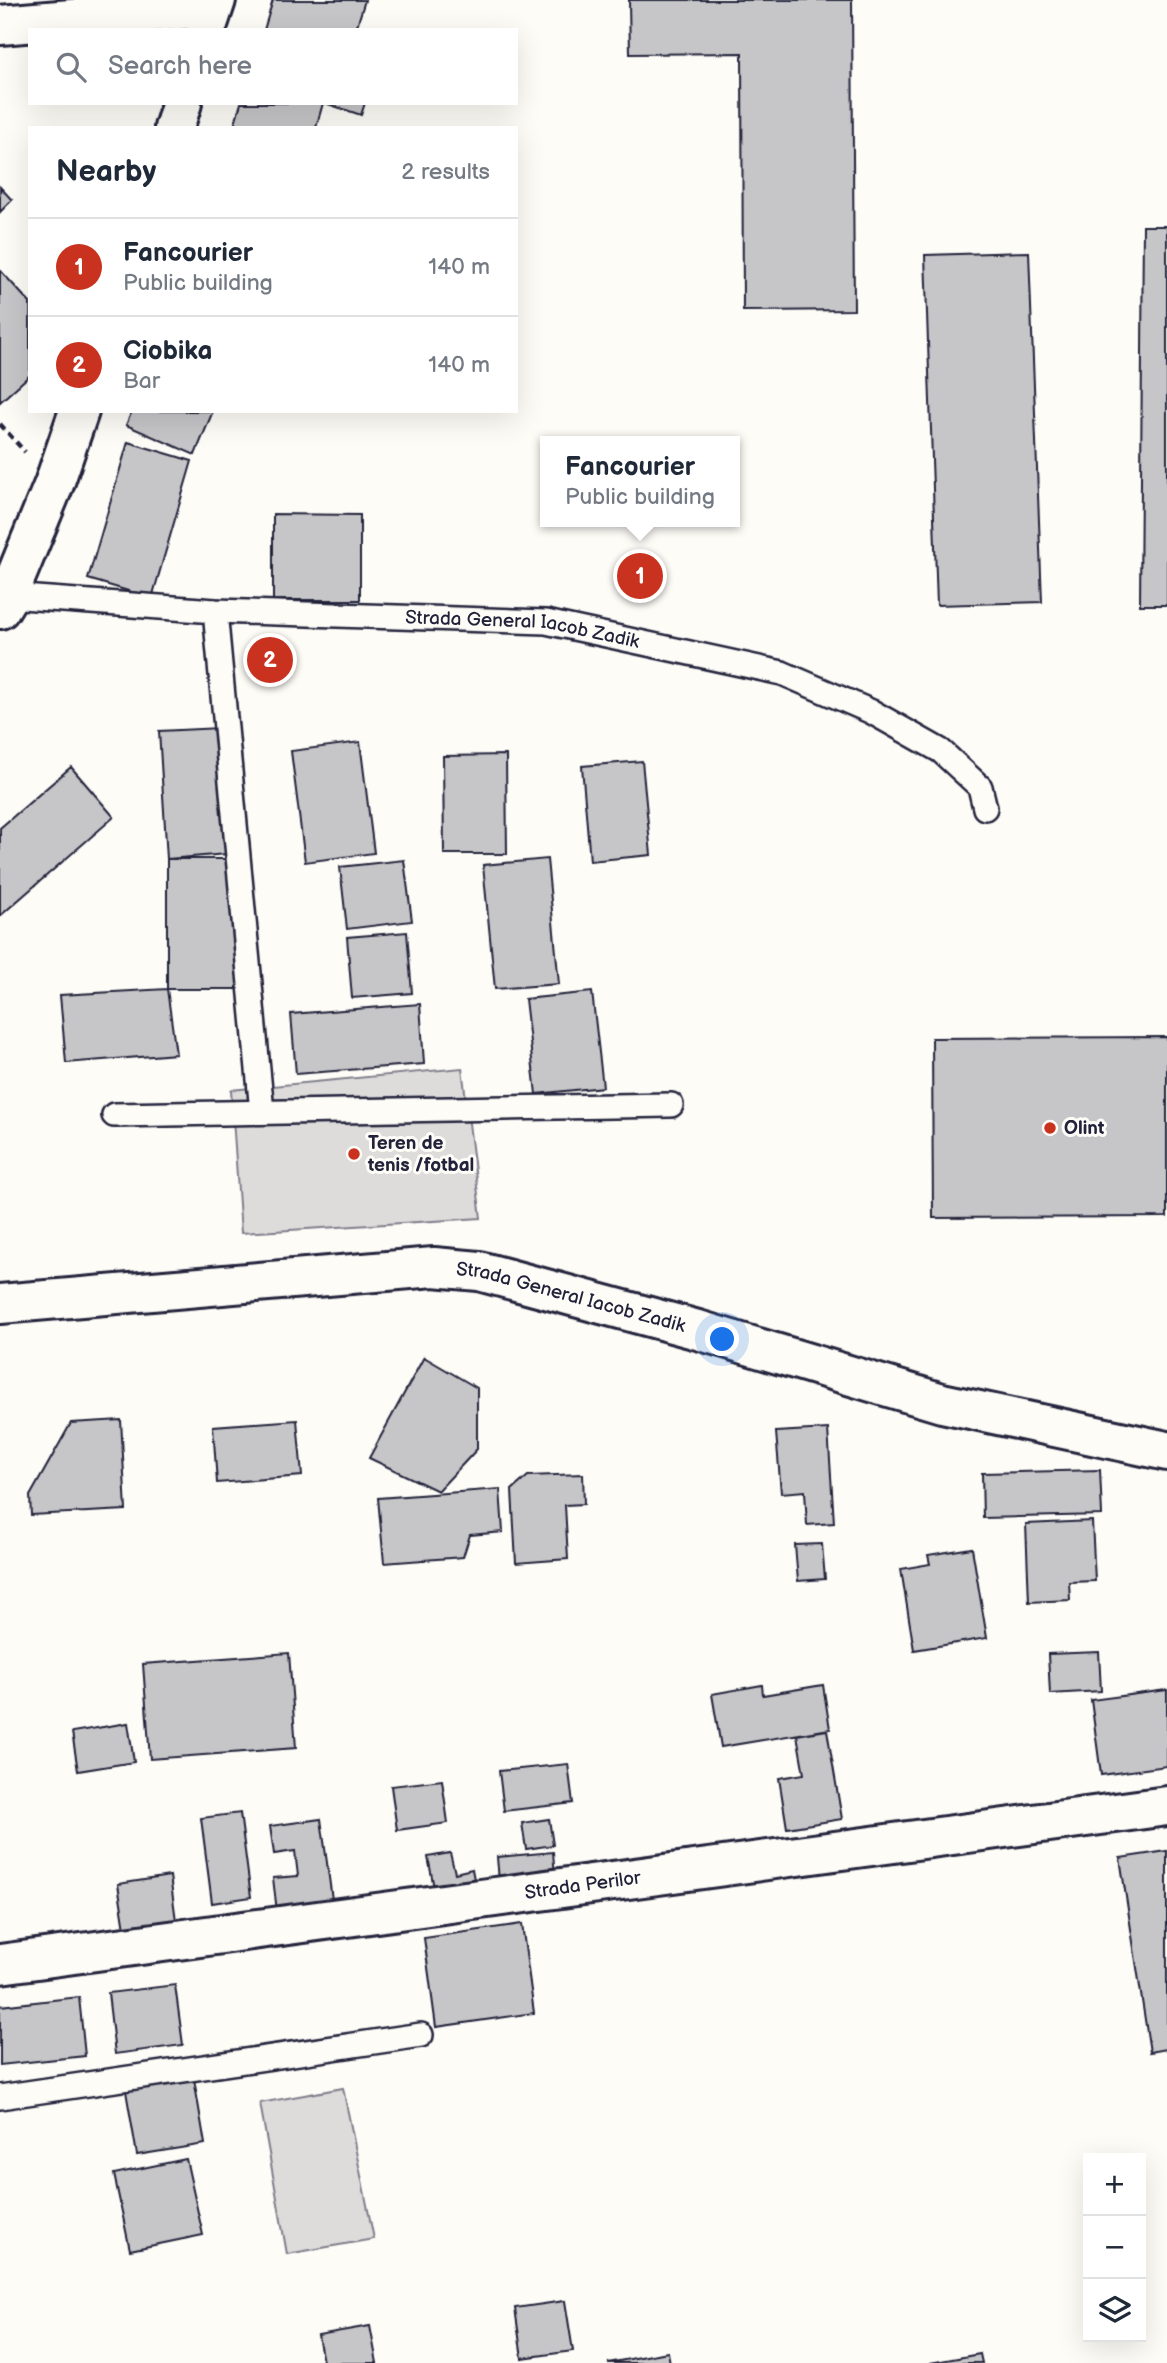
<!DOCTYPE html>
<meta charset="utf-8">
<style>
:root{--surface:#fff;--page:#f6f6f7;--text:#1f2937;--muted:#747a83;--line:#e0e1e3;--accent:#c8321e}
body{margin:0;font-family:"Balsamiq Sans",sans-serif;background:var(--page);color:var(--text)}
.controls{position:absolute;right:21px;bottom:21px;display:grid;overflow:hidden;border-radius:0px;box-shadow:0 7px 28px #0002}
.controls button{width:63px;height:63px;display:grid;place-items:center;padding:0;border:0;border-bottom:2px solid var(--line);background:var(--surface);color:var(--text);font:35px sans-serif}
.you{position:absolute;left:723px;top:1340px;width:24px;height:24px;margin:-18px;border:5px solid #fff;border-radius:50%;background:#1a73e8;box-shadow:0 0 0 10px #1a73e833}
.badge{display:grid;place-items:center;width:46px;height:46px;border-radius:50%;background:var(--accent);color:#fff;font-size:23px;font-weight:700}
.pin{position:absolute;translate:-50% -50%;border:4px solid #fff;box-shadow:0 2px 7px #0006}
.popup{position:absolute;left:540px;top:436px;width:200px;height:91px;box-sizing:border-box;display:grid;place-content:center;border-radius:0px;background:var(--surface);filter:drop-shadow(0 2px 5px #0005);font-size:23px;white-space:nowrap;color:var(--muted)}
.popup b{font-size:26px;color:var(--text)}
.popup::after{content:'';position:absolute;left:50%;top:100%;margin-left:-14px;border:14px solid transparent;border-top-color:var(--surface)}
.list{margin:0;padding:0;list-style:none}
h2{display:flex;justify-content:space-between;align-items:center;height:91px;margin:0;padding:0 28px;font-size:30px}
h2 small{font-size:23px;font-weight:400;color:var(--muted)}
.list li{display:grid;grid-template-columns:46px 1fr auto;gap:21px;align-items:center;box-sizing:border-box;height:98px;padding:0 28px;border-top:2px solid var(--line)}
.list b{display:block;font-size:26px;white-space:nowrap}
.list p{margin:0;font-size:23px;white-space:nowrap;color:var(--muted)}
.list em{font-size:23px;font-style:normal;color:var(--muted)}
.icon{flex:none;width:38px;height:38px;fill:none;stroke:currentColor;stroke-width:2;stroke-linecap:round;stroke-linejoin:round}
.map{position:relative;flex:none;width:1167px;height:2363px;overflow:hidden}
.search{position:absolute;background:var(--surface);box-shadow:0 7px 28px #0002;left:28px;top:28px;width:490px;height:77px;display:flex;align-items:center;gap:18px;box-sizing:border-box;padding:0 24px;border-radius:0px;color:var(--muted);font-size:26px}
.panel{position:absolute;background:var(--surface);box-shadow:0 7px 28px #0002;left:28px;top:126px;width:490px;height:287px;border-radius:0px}
.map>svg:first-child{display:block}
</style>
<div class="map">
<svg width="1167" height="2363" viewBox="0 0 1167 2363">
<rect width="100%" height="100%" fill="#fdfcf7"/>
<filter id="ink" filterUnits="userSpaceOnUse"><feTurbulence type="fractalNoise" baseFrequency=".0143" numOctaves="2"/><feDisplacementMap in="SourceGraphic" scale="14" xChannelSelector="R" yChannelSelector="G"/><feConvolveMatrix kernelMatrix="1 2 1 2 8 2 1 2 1" color-interpolation-filters="sRGB"/></filter>
<g filter="url(#ink)">
<path fill="#dddcdb" stroke="#807f8b" stroke-width="2" d="M462,1068l19,150 -240,15 -10,-143z
M343,2088l31,151 -87,15 -27,-151z"/>
<path fill="#c6c6c8" stroke="#22223b" stroke-width="2" d="M273,0h92l-8,26 11,4h-104z
M629,0h223l2,310 -111,1 -1,-258 -112,1z
M241,103h82l-7,25h-77l-5,-2z
M325,103h40l-4,12z
M0,187l12,13 -12,12z
M1143,226h24v379h-27z
M1029,252l13,350 -105,3 -12,-350z
M0,270l30,33v72l-30,27z
M132,411h81l-18,44 -69,-30z
M128,442l64,19 -40,137 -64,-19z
M273,514l87,1v85h-87z
M220,728l7,126 -60,5 -8,-128z
M360,742l14,111 -69,9 -14,-111z
M506,755l1,99h-63l-1,-98z
M642,761l9,94 -61,6 -8,-95z
M71,767l43,50 -114,99v-88z
M167,859h71l-1,130h-70z
M547,859l12,125 -64,5 -12,-124z
M404,860l8,61 -65,8 -7,-62z
M407,932l5,61 -60,5 -5,-61z
M167,989l9,65 -110,9 -6,-68z
M592,992l11,95 -67,7 -11,-95z
M420,1004l4,60 -128,10 -5,-60z
M1167,1037v180l-234,1 -1,-180z
M424,1357l53,31v61l-39,42 -69,-33z
M121,1420l5,90 -95,5 -1,-19 41,-73z
M297,1420l5,56 -85,7 -4,-57z
M828,1429l6,94 -27,2 -2,-34 -24,2 -5,-61z
M1100,1470l2,45 -119,3 -1,-45z
M583,1474l1,30 -19,1 3,54 -52,4 -4,-73 16,-14z
M500,1489l3,43 -33,3 -7,22 -79,6 -6,-65z
M1092,1521l3,60 -26,1 1,18 -41,2 -3,-78z
M822,1544l3,35 -27,2 -3,-36z
M972,1548l15,90 -73,12 -13,-81 29,-5 -2,-9z
M1099,1652l2,39 -51,3 -2,-40z
M289,1653l7,95 -146,11 -7,-95z
M762,1685l1,10 60,-10 7,44 -109,18 -9,-53z
M1167,1690v76l-66,9 -10,-75z
M128,1723l6,39 -56,9 -6,-39z
M827,1730l15,89 -55,9 -8,-50 25,-4 -7,-39z
M568,1764l5,39 -69,8 -5,-40z
M442,1780l6,43 -51,7 -6,-44z
M240,1813l11,84 -39,6 -11,-85z
M321,1819l13,95 -56,6 -5,-42 25,-2 -3,-25 -21,3 -4,-28z
M549,1819l4,26 -27,4 -4,-26z
M1167,1851v198l-17,3 -30,-194z
M553,1852l3,36 -56,5 -3,-36z
M450,1853l5,20 17,-4 5,26 -40,8 -9,-46z
M170,1876l7,52 -51,7 -8,-51z
M522,1924l12,89 -98,14 -12,-89z
M175,1985l8,60 -68,9 -7,-61z
M79,1997l6,59 -85,9v-59z
M194,2079l11,65 -68,11 -11,-64z
M186,2159l17,76 -73,15 -16,-76z
M565,2301l8,50 -51,7 -7,-50z
M370,2326l7,37h-62l8,-1 -5,-27z
M668,2352l2,11h-62z
M980,2354l2,9h-52z"/>
<g fill="none" stroke-linecap="round" stroke-linejoin="round">
<g stroke="#22223b" stroke-width="28">
<g id="lane">
<path id="s1" d="M8,596l207,15 331,11 236,51 90,39 69,39 39,36 5,21"/>
<path d="M215,611l47,501"/>
<path d="M114,1115l557,-10"/>
<path d="M0,2097l421,-62"/>
</g>
</g>
<g stroke="#22223b" stroke-width="44">
<g id="street">
<path d="M0,25l213,-18"/>
<path id="s2" d="M0,1304l434,-37 45,4 219,59 244,73 225,48"/>
<path id="s3" d="M0,1964l1167,-158"/>
</g>
</g>
<g stroke="#22223b" stroke-width="44">
<path id="secondary" d="M206,30l10,-30
M174,128l8,-25
M0,609l8,-13 46,-112 25,-73"/>
</g>
<path stroke="#22223b" stroke-width="4.5" stroke-dasharray="7 5" stroke-linecap="butt" d="M0,424l25,28"/>
<use href="#lane" stroke="#fdfcf7" stroke-width="23"/>
<use href="#street" stroke="#fdfcf7" stroke-width="38"/>
<use href="#secondary" stroke="#fdfcf7" stroke-width="38"/>
</g>
</g>
<g fill="#c8321e" stroke="#fdfcf7" stroke-width="2.5">
<circle cx="1050" cy="1128" r="7"/>
<circle cx="354" cy="1154" r="7"/>
</g>
<g text-anchor="middle" dominant-baseline="central" stroke-width="6" stroke-linejoin="round" paint-order="stroke">
<g font-size="19" fill="#22223b" stroke="#fdfcf7">
<text stroke="none"><textPath href="#s1" startOffset="516">Strada General Iacob Zadik</textPath></text>
<text stroke="none"><textPath href="#s2" startOffset="576">Strada General Iacob Zadik</textPath></text>
<text stroke="none"><textPath href="#s3" startOffset="588">Strada Perilor</textPath></text>
</g>
<g font-size="19" font-weight="bold" fill="#22223b" stroke="#fdfcf7" text-anchor="start">
<text x="1064" y="1128">Olint</text>
<text x="368" y="1143">Teren de<tspan x="368" dy="22">tenis /fotbal</tspan></text>
</g>
</g>
</svg>
<div class="controls">
<button>+</button>
<button>−</button>
<button><svg class="icon" aria-label="layers" viewBox="0 0 24 24"><path d="M12 4l9 5-9 5-9-5zM3 14l9 5 9-5"/></svg></button>
</div>
<div class="you"></div>
<div class="pin badge" style="left:640px;top:576px">1</div>
<div class="popup"><b>Fancourier</b>Public building</div>
<div class="pin badge" style="left:270px;top:660px">2</div>
<div class="search"><svg class="icon" aria-label="search" viewBox="0 0 24 24"><circle cx="10" cy="10" r="6"/><path d="M15 15l6 6"/></svg>Search here</div>
<section class="panel">
<h2>Nearby<small>2 results</small></h2>
<ul class="list">
<li><span class="badge">1</span><div><b>Fancourier</b><p>Public building</p></div><em>140 m</em></li>
<li><span class="badge">2</span><div><b>Ciobika</b><p>Bar</p></div><em>140 m</em></li>
</ul>
</section>
</div>
